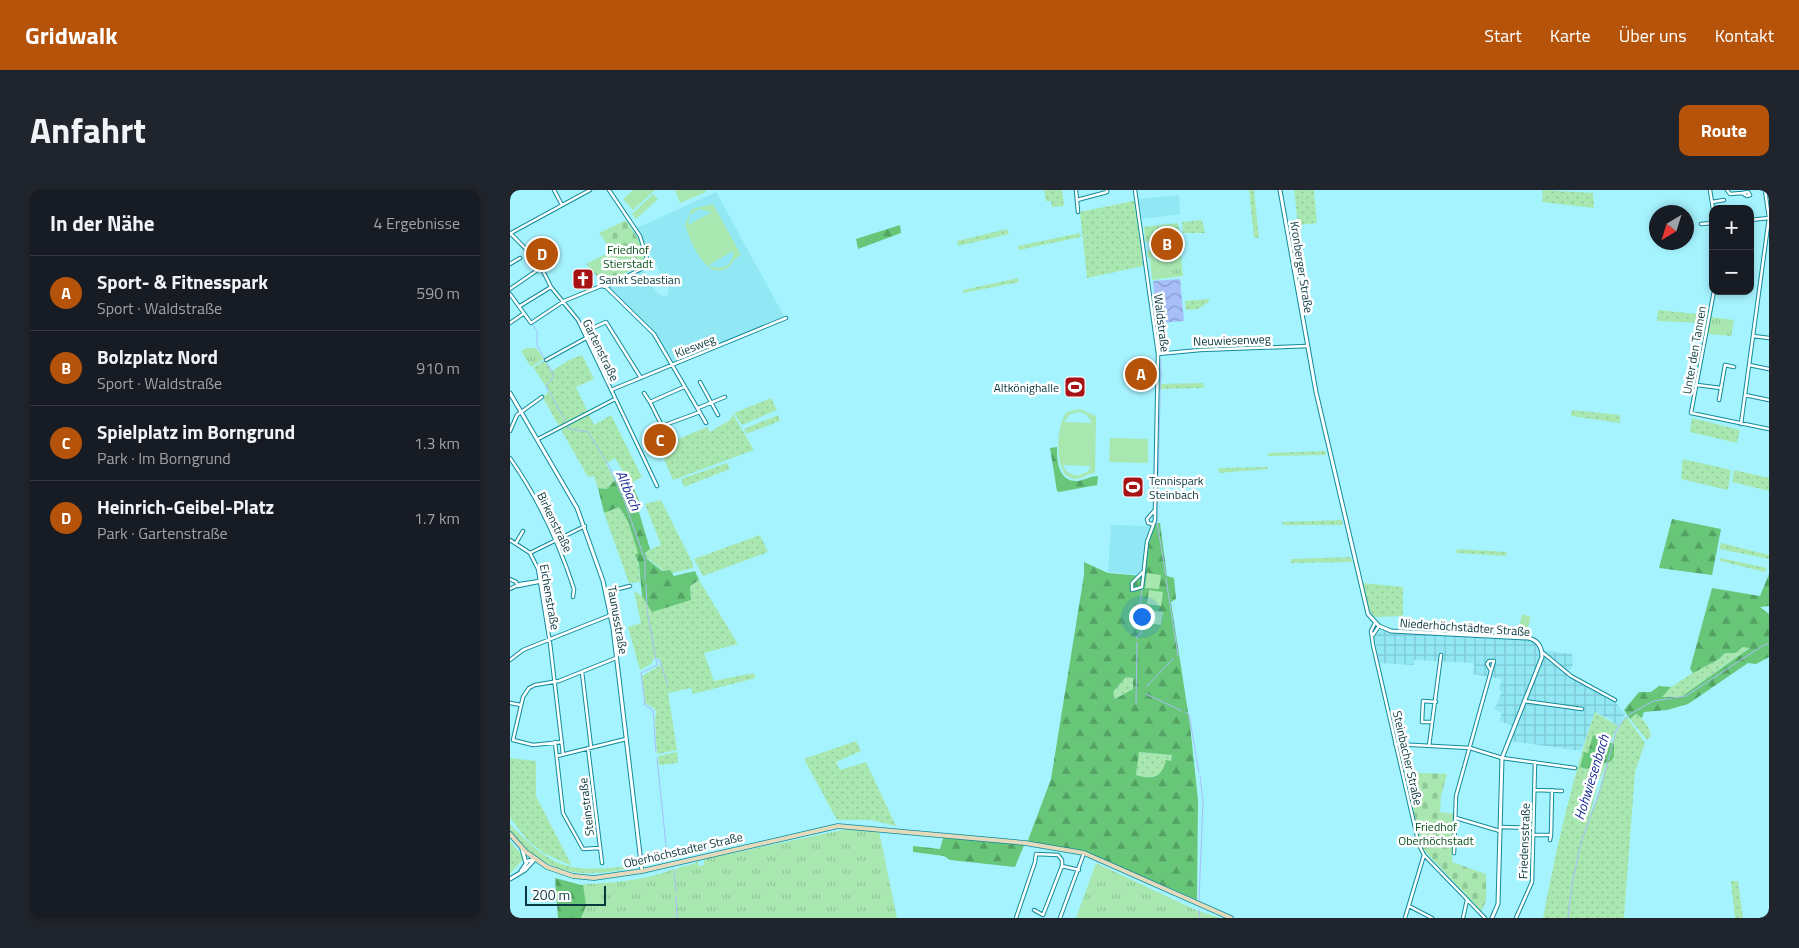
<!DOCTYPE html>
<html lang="de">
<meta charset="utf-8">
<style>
:root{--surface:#171b24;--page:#20242c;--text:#f1f3f6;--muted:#9ea1a6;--line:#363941;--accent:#b45309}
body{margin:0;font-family:"Titillium Web",sans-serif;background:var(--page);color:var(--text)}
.controls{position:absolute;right:15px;top:15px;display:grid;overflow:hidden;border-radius:10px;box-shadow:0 2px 8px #0003}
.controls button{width:45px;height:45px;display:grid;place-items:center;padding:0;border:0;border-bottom:1px solid var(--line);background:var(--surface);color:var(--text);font:25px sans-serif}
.compass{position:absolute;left:1139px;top:15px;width:45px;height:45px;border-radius:50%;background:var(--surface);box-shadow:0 2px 8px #0003;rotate:218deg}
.scale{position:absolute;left:15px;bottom:12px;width:81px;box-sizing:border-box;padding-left:5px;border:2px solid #09383e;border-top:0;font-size:14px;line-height:18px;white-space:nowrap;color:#09383e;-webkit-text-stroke:4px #fff;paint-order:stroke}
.you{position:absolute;left:631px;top:426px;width:18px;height:18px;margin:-12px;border:4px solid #fff;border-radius:50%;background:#1a73e8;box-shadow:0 0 0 8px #1a73e833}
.badge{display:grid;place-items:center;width:32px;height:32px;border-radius:50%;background:var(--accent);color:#fff;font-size:16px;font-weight:700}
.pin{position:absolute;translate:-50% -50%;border:2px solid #fff;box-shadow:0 1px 5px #0006}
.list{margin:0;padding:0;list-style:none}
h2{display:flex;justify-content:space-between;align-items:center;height:65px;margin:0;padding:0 20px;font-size:21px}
h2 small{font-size:16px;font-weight:400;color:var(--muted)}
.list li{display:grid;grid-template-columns:32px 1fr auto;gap:15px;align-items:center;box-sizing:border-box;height:75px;padding:0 20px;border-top:1px solid var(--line)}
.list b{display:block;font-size:19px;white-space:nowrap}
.list p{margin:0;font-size:16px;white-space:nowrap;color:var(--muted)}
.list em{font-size:16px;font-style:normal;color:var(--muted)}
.map{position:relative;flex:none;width:1259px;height:728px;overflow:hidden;border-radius:10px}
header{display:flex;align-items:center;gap:30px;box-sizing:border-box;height:70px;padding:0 25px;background:var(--accent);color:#fff}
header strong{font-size:24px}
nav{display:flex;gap:28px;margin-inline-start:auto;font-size:18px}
.intro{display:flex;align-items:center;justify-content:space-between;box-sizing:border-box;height:120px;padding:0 30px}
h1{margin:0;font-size:35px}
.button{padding:12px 22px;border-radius:10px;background:var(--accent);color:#fff;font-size:18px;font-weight:700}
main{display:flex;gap:30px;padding:0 30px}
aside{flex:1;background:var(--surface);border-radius:10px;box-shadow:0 2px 8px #0003}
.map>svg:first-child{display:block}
</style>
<header>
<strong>Gridwalk</strong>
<nav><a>Start</a><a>Karte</a><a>Über uns</a><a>Kontakt</a></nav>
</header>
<div class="intro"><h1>Anfahrt</h1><a class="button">Route</a></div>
<main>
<aside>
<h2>In der Nähe<small>4 Ergebnisse</small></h2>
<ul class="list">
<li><span class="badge">A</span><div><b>Sport- &amp; Fitnesspark</b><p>Sport · Waldstraße</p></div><em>590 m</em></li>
<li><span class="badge">B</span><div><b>Bolzplatz Nord</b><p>Sport · Waldstraße</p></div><em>910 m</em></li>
<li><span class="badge">C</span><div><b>Spielplatz im Borngrund</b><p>Park · Im Borngrund</p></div><em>1.3 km</em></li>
<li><span class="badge">D</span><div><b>Heinrich-Geibel-Platz</b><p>Park · Gartenstraße</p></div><em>1.7 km</em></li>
</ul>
</aside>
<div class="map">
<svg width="1259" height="728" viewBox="0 0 1259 728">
<defs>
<pattern id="industrial-grid" width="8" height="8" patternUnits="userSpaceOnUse" patternTransform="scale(1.25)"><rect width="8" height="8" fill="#91e7f4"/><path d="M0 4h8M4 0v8" fill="none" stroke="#7cc7d2"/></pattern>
<pattern id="grass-dots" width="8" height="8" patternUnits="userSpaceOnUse" patternTransform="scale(1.25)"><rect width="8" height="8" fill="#a8e8b0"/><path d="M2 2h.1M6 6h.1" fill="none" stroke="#8fc898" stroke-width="1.8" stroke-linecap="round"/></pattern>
<pattern id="forest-firs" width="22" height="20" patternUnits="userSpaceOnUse" patternTransform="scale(1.25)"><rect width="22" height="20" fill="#67c677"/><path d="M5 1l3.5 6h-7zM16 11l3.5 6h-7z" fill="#53a263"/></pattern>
<pattern id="cemetery-stones" width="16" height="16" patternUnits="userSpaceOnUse" patternTransform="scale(1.25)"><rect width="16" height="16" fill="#a8e8b0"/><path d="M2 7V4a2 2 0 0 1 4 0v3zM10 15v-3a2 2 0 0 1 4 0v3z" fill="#8fc898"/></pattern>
<pattern id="park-tufts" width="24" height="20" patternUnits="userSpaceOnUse" patternTransform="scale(1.25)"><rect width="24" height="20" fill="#a8e8b0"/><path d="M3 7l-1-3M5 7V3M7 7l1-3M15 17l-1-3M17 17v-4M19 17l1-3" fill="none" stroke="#8fc898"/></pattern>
<pattern id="water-waves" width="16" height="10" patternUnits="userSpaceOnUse" patternTransform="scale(1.25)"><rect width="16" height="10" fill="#a7bef8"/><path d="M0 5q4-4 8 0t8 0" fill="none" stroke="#869bca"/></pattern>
</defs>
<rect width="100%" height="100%" fill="#a5f3fe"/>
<path fill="#91e7f4" d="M206,2l68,124 -110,46 -20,-30 -44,-43v-4l34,-15 13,23 6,3 5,-1v-8l-31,-59z
M669,5l1,19 -38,5 -3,-20z
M601,335l39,1 -5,16 -3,28 -5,5 -29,-3z"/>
<path fill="url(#industrial-grid)" d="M870,440l151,10 6,4 2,6 33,4 1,10 -4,9 43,25 13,16 -7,12 -9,-7 -14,-7 -14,39 -70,-10 5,-14 -17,-6 3,-8 -7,-4 7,-18 -3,-2 3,-10 -29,-5 1,-11 -60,-3v5l-35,-2 -4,-26z"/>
<path fill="url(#grass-dots)" d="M534,0h18l2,16 -12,1 -1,-6h-5z
M739,0h5l5,48h-5z
M784,0h20l3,33 -19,2z
M1033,0l50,3 1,15 -52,-6z
M623,11l3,1 7,64 -56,12 -7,-66z
M692,30l3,13h-22l-1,-11z
M668,33l2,15 -35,4 -1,-15z
M497,39l2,5 -51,12 -1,-5z
M570,43l1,4 -62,13 -1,-4z
M671,57v8l-33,3 -1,-7z
M508,88l1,4 -56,11v-3z
M699,109v3l-11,7 -12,1 -1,-9z
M1148,120l48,5v8l-49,-2z
M72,165l12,24 -18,8 18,38 17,-10 31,62 -12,7 -15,-26 -9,6 9,16 -8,9 -9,-1 -4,-12 -6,1 -44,-77v-4l5,-5 -16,-24 12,-6 7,10 17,-11z
M693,193l1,5 -45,1v-5z
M261,208l6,12 -35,15 -8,-12z
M1062,220l48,5v8l-49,-7z
M223,224l21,36 -81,30 -14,-33 48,-20 3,5 20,-12z
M268,225l2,6 -34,13 -2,-5z
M1182,228l48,12 -3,13 -47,-11z
M816,261v4l-58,1v-3z
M1173,269l48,11 -3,20 -47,-11z
M217,273l3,6 -46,18 -3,-8z
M757,277l1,2 -49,4 -1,-5z
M1224,280l35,8v13l-37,-9z
M151,310l32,64v4l-20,5 -5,-3 -5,1 -18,-15 2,-5 14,-6 -16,-41z
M109,317l9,14 11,32 -3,6 3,5 1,18 -11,1 -25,-70z
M832,330l1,5h-60l-1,-3z
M250,345l8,17 -65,24 -9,-17z
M1211,353l48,12v4l-50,-10z
M947,359l50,3 -1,4 -50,-3z
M841,367l1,5 -61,1v-4z
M1210,368l47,10 -2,4 -45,-11z
M189,390l39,64 -34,9 10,28 39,-8 3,5 -63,16 -2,-6 -23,5 9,57 -20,4 -2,-33 1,-8 -1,-4 -10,-6 -3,-27 20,-12 -3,-6h-5l-3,6 -11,6 -12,-43 13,-4 -7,-32 8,5 11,16 38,-17 -1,-9z
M853,393l40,4v29l-29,1 -6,-9z
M1233,457h8l-70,50h-20l10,-10 42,-27 6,-1 6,-6h11z
M616,487l7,1v11l-18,10 -2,-7z
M1085,522l23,14 -7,15 -17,-5 -6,17h-4l-4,14 6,2 20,-6 -6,16h-15l4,9h8l-7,27c14,-30 16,-72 36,-99l19,27 -10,29 -11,146h-81c13,-69 29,-140 52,-206z
M1126,524c8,5 13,12 15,22l-4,4 -17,-21z
M346,551l5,10 -25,11 4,8 26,-8 30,64 -25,-6h-34l-33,-61z
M167,562l1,11 -19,2 -1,-9z
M628,562l34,3c-2,20 -20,25 -36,21z
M0,568l26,3v35l36,70 -27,-12 -17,-13 -18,-23z
M0,634c45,48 62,49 127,41l-1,2c-53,12 -90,10 -126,-36z
M0,651l12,14 1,4 -13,15z
M1221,691h7l5,37h-8z"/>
<path fill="url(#forest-firs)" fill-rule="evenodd" d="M390,35l1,8 -43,16 -2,-10z
M547,257c0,14 1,35 21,34 7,-1 12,-5 20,-5l-1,9 -38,7 -2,-1 -7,-43z
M109,289l15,10 6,14 -2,6 12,40 -5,4 2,6 15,12 8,-1 4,6 21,-5 4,9 -9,6 1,14 -39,12 -10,-16 -3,-32 -4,-9 3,-2 -10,-32 -9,-14 -15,6 -6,-25 9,1 8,-9z
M1162,329l49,10 -9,46 -53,-7z
M643,333h7l7,53 7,2 2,21 -5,3 19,123 8,75 -1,100 -113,-49 -57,-8 24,-64 33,-204v-13l24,11 35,3zM616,487l7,1v11l-18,10 -2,-7zM629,562l33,3 -1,6 -5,-1c-4,18 -14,20 -30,15z
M1259,384v32l-9,1 9,7v43l-13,7 -8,-1 -60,41 -21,6 -23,2 -2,6 -6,-4 -6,5 -6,-9 15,-18h12l8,-6 12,1 -9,10h19l69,-49 -7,-1 -7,6h-11l-6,6 -26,14 -3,-4 22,-81 48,8z
M1083,545l21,9v13l-4,5 -24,7 -6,-2 4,-15 4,1z
M434,645l81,8 -10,24 -65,-7 -6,-4 -31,-4v-6l27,3z
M45,688l30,8 80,32h-107z"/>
<path fill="url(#cemetery-stones)" d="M116,30l13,20 7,23 -42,21 -18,-20 26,-13 -13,-18z
M894,582l43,2 -6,22 -1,16 15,2 -3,48 34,12v27l-5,10 -59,-63z"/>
<path fill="url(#park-tufts)" d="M671,65l2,21 -31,4 -2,-22z
M1201,127l23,3 -3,16 -23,-2z
M16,158h10l8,11 -13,8 -10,-16z
M337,639l32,2 18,87h-316l5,-12 -3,-22c23,0 70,-5 90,-15l3,1 1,-2 19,-5v-2h2l1,5 5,-1v-6z
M586,673l102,48 23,7h-145z"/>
<path fill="#a8e8b0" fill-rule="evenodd" d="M123,0h22l-22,20 -10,-11z
M165,0h30l1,2 -26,11z
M143,4l5,5 -22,20 -4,-5z
M203,14l28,51c-8,3 -9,12 -18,15 -19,6 -34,-31 -38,-46l7,-15zM189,19l13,3 -24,13 2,-10zM223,61c2,14 -12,21 -24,14z
M570,219l16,7 -1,57c-10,0 -15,10 -26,4 -15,-7 -13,-54 -2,-65zM570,222l7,3 5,8 -28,-1 6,-8zM553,275l28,1 -4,6 -10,4 -10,-4z
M600,248l38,1v24l-39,-1z
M637,383l14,2 -2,14 -14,-1z
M639,400l14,2 -2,14 -14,-2z
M632,420l21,2 -2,13 -20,-3z
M1012,424l9,3 -5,17 -8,-2z"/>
<path fill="url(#water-waves)" d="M670,89l4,42 -27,2 -4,-42z"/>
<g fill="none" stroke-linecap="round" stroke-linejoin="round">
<path stroke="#a7bef8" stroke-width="1" d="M632,40l17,122
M22,134l5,7v14l17,31 -8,10 20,36
M651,169l-4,163 9,54
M58,235l2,4 18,3 21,34 15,34 21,60v20
M656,389l12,76 -1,1
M136,394l1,26 10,55 -16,8 4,32 8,5 3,42
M627,449v-3l5,-3 -4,-9 4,-35
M147,469l3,2 8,25
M636,497l28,-29
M636,504l36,17
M626,514l1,-62
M675,522l4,2 10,59
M147,568l10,97
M164,680l2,22
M166,706l1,22
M689,711l4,-100 -3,-25
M689,720l1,8
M1058,728l4,-34 9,-42 20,-54 15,-57 7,-11 7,-6 23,-13 33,-5 76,-50 7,-3"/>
<g stroke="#108b99" stroke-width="4.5">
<path id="minor" d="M44,0l8,15
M566,0l2,22
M625,0l23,164 -3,156v10l-8,22 -5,45 -10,3v-7l11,-11
M1200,0l3,19
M1217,0l3,4 12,-1 5,3 3,-1 -2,-3 -6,1
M1255,0l4,28
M567,10l30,-8v-2
M1202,12l12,-2
M1191,34l12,-1
M1,43l79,-43
M1,44l27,27 13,26 27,33 79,166
M0,74l10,-6
M96,97l48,47 52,89
M0,99l32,-22
M1204,101l-23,122 78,16
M0,104l21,29 33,-22 37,-15 5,1 41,-21 1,-4 -8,-26 -31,-46
M10,116l31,-19
M0,133l13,-9
M74,142l22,-10 35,56
M1243,146l16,2
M648,164l42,-4 107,-4
M36,170l40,-22
M1239,175l20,4
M190,192l18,33
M1187,195l24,3
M174,197l-34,15 12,24 38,-14
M101,200l175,-72
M134,203l6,9
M1235,205l24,5
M1209,210l6,-35 9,2
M188,218l27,-11
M1231,234l28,-206 -19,2
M153,237l1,5
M0,241l7,-16 25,-18
M28,249l77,-40
M0,268c28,40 49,85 64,131l-1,8
M642,334l-4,-1 -1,-4 7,-8
M0,350l20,13 8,16 12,74 13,111
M6,353l7,-12
M20,363l55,-27
M0,389l6,3 2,4
M8,396l20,-4
M0,399l10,-5 20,-3
M96,402l24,-6
M865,433l-4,8 2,14 46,200 5,10 61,63
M863,445l6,-9
M1032,462l29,24 44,24
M0,470l13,-10 88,-35
M72,482l9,75
M1014,511l58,8
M0,513l11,2
M922,532h-10l1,-21 13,1
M45,552l8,71 20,36 17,-1
M52,552l-29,3 -20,-5 10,-43 6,-9 6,-3 24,-4 57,-23
M885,554l75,4 32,10 73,10
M919,556l12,-91
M78,558l14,115
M47,566l69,-17
M1025,600l27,1
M946,628l44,13
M990,637l33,1
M1023,645h18l1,-45
M1040,650l1,-5
M944,663l2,-57 35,-125 -4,-7 2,-3h5l-3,10
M899,716l23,12
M524,720l9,5 19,-49
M506,728l19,-56 1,-8 22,1 4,5v6l17,4
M550,728l24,-65
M895,728l19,-63
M953,728l4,-18
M1006,728l16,-36 3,-120"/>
</g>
<g stroke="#108b99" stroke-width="5">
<path id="tertiary" d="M770,0l36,202 52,222 11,12 12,5 137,7c10,2 14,9 14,19l-40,101 -4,146 -6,14
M0,203l67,115 26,73 10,47 29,243
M12,659l4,14
M11,681l7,-10 7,-2
M0,689l15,-9 10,-11"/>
</g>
<g stroke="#108b99" stroke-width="5.5">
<path id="secondary" d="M0,644l16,18 21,15 26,9 21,2 48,-7 196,-45 187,17 59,10 147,65"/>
</g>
<use href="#minor" stroke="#fff" stroke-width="2.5"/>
<use href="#tertiary" stroke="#fff" stroke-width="3"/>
<use href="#secondary" stroke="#e5dabb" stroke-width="4"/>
</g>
<defs>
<g id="church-square" transform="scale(1.125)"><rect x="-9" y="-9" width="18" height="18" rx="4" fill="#a71314" stroke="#fff"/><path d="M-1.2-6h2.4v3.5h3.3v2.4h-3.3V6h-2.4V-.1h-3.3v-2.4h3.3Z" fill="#fff"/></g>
<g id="stadium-square" transform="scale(1.125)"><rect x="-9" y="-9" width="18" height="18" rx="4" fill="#a71314" stroke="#fff"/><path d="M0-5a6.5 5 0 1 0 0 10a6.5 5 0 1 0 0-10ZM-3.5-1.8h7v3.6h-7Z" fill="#fff"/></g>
</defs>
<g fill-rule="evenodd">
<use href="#church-square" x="73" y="89"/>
<use href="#stadium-square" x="565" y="197"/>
<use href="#stadium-square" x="623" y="297"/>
</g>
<g text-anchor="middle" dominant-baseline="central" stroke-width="5" stroke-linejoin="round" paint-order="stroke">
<g font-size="12" fill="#09501e" stroke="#fff">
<text x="118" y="59">Friedhof<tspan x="118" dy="14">Stierstadt</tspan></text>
<text x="926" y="636">Friedhof<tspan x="926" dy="14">Oberhöchstadt</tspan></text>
</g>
<g font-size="12" fill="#09383e" stroke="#fff">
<text transform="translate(792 77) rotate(81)">Kronberger Straße</text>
<text transform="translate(652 133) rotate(83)">Waldstraße</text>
<text transform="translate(722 150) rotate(-2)">Neuwiesenweg</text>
<text transform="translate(185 156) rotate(-22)">Kiesweg</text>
<text transform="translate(91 160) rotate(64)">Gartenstraße</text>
<text transform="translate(1184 160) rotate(-80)">Unter den Tannen</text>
<text transform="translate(45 332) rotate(64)">Birkenstraße</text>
<text transform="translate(40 407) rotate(80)">Eichenstraße</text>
<text transform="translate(108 430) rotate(80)">Taunusstraße</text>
<text transform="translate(955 437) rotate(4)">Niederhöchstädter Straße</text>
<text transform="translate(898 568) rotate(77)">Steinbacher Straße</text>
<text transform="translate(76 617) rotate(-97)">Steinstraße</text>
<text transform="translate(1014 651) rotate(-88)">Friedensstraße</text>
<text transform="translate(173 660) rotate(-13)">Oberhöchstadter Straße</text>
</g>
<g font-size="12" fill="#09383e" stroke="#fff" text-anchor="start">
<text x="89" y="89">Sankt Sebastian</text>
<text x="549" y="197" text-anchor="end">Altkönighalle</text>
<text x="639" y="290">Tennispark<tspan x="639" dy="14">Steinbach</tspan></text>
</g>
<g font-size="14" font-style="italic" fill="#172994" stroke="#fff">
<text transform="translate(119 300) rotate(67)">Altbach</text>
<text transform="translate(1081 587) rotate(-73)">Hohwiesenbach</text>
</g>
</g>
</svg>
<div class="controls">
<button>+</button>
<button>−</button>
</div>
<svg class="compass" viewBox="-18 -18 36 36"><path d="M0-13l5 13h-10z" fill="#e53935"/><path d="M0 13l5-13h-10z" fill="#9ea1a6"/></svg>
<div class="scale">200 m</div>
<div class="you"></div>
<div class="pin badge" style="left:631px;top:184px">A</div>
<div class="pin badge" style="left:657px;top:54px">B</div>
<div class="pin badge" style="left:150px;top:250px">C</div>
<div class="pin badge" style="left:32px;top:64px">D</div>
</div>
</main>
